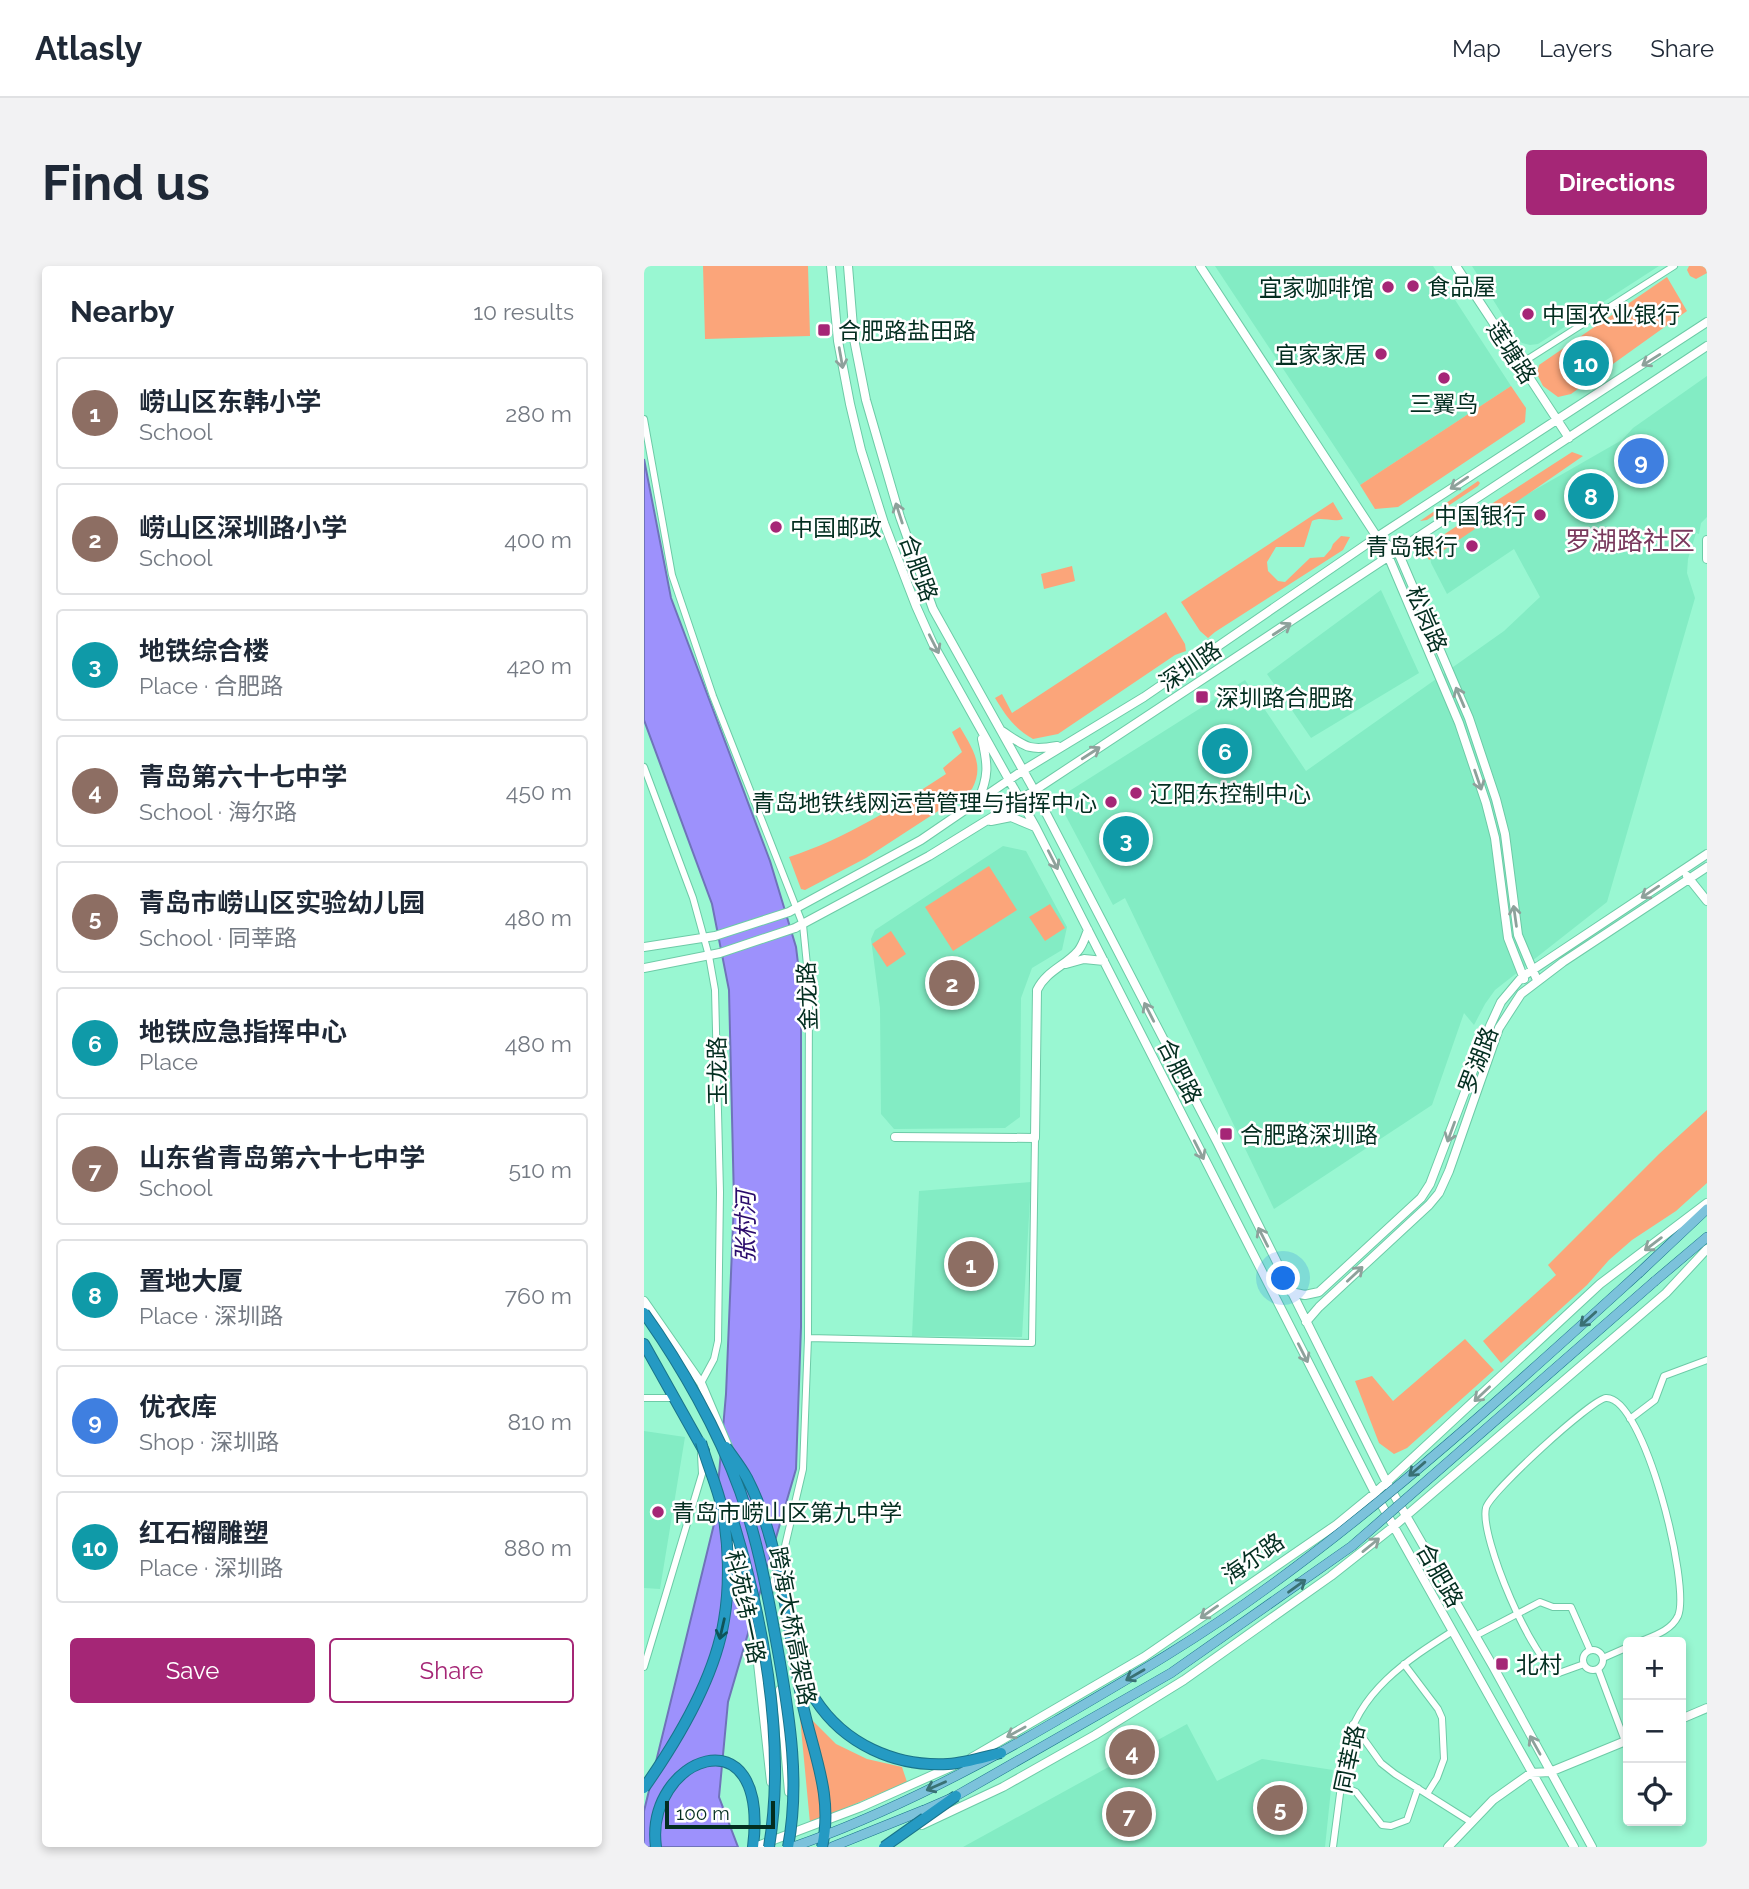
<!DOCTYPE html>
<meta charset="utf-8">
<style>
:root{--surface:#fff;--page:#f2f2f3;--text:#1f2937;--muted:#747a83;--line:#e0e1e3;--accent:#a52676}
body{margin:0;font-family:Raleway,"Noto Sans SC",sans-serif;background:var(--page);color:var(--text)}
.controls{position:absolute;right:21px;bottom:21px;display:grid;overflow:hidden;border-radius:7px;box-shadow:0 4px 10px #0003}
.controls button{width:63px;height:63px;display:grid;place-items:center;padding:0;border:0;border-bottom:2px solid var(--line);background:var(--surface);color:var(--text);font:35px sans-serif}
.scale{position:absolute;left:21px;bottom:18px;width:110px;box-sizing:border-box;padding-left:7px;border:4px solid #032e20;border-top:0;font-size:19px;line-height:24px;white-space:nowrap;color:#032e20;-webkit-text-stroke:5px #fff;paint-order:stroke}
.you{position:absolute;left:640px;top:1013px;width:24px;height:24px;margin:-18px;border:5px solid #fff;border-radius:50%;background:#1a73e8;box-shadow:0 0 0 10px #1a73e833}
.badge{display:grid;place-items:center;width:46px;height:46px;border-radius:50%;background:var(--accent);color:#fff;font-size:23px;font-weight:700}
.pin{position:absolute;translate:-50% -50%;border:4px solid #fff;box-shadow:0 2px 7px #0006}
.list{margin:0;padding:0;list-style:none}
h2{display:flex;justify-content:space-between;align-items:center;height:91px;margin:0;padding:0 28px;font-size:30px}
h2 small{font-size:23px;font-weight:400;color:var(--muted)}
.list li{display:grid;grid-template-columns:46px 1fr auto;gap:21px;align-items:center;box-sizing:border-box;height:112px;margin:0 14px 14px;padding:0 14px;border:2px solid var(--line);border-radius:7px}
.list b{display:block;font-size:26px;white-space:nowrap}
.list p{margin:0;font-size:23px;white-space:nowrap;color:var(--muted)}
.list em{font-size:23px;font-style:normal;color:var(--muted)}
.actions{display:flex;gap:14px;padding:21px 28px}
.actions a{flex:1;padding:16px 0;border:2px solid var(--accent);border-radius:7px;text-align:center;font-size:24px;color:var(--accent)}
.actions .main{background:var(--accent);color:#fff}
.icon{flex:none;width:38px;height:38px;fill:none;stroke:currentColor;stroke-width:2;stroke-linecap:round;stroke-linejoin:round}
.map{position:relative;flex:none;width:1063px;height:1581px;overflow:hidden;border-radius:7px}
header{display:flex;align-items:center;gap:42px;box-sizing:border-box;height:98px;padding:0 35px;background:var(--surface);border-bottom:2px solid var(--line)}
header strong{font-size:33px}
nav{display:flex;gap:38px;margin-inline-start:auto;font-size:24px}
.intro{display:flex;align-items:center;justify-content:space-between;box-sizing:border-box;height:168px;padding:0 42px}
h1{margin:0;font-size:49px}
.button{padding:18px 32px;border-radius:7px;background:var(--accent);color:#fff;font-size:24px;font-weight:700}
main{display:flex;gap:42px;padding:0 42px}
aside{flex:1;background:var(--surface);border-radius:7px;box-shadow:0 4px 10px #0003}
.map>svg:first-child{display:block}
</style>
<header>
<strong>Atlasly</strong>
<nav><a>Map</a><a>Layers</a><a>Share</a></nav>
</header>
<div class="intro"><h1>Find us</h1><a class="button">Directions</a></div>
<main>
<aside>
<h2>Nearby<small>10 results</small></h2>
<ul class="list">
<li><span class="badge" style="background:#8d6e63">1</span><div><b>崂山区东韩小学</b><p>School</p></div><em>280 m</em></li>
<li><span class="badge" style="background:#8d6e63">2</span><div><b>崂山区深圳路小学</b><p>School</p></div><em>400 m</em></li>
<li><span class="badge" style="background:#0f9aa8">3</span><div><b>地铁综合楼</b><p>Place · 合肥路</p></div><em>420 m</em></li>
<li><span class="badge" style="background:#8d6e63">4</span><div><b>青岛第六十七中学</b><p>School · 海尔路</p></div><em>450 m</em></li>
<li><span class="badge" style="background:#8d6e63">5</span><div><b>青岛市崂山区实验幼儿园</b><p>School · 同莘路</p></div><em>480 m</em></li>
<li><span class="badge" style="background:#0f9aa8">6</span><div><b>地铁应急指挥中心</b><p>Place</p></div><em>480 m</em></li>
<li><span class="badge" style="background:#8d6e63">7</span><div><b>山东省青岛第六十七中学</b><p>School</p></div><em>510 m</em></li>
<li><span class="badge" style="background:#0f9aa8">8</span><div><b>置地大厦</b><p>Place · 深圳路</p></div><em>760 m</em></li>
<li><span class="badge" style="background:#3f7fe0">9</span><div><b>优衣库</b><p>Shop · 深圳路</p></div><em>810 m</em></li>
<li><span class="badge" style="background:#0f9aa8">10</span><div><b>红石榴雕塑</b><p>Place · 深圳路</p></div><em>880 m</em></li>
</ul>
<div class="actions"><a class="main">Save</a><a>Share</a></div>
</aside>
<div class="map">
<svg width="1063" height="1581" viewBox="0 0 1063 1581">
<rect width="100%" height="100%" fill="#99f7d2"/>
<path fill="#83ecc4" d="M571,0h218l78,120 -151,99z
M828,0h187l-121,78 -8,1 -8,-2 -7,-8z
M1063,110v141l-6,6 -2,11 -3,-1 -8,26 -1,14 8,25 -88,304 -112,88 -10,14 -11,21 -10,-12 -32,92 -158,104 -149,-311 -12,7 -54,-102 4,-8 182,-115 61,91 198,-140 36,-34 -26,-48 -67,45 -16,-31 -1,-8 5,-8 187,-107 11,-12z
M737,324l38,83 -108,65 -44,-64z
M359,580l23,5 41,76 -5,23 -30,18 -11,30 -1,119 -15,11 -111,1 -13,-15 -1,-106 -9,-69 4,-9z
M387,916l-9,155 -110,-1 7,-145z
M0,1165l41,6 -25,152 -16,-1z
M543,1458l30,57 45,-22 71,11 -8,77h-362z"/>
<path fill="#fba57a" d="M59,0h105l2,70 -105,3z
M1045,0h16l2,7 -11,6 -6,-3 -3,-6z
M1023,11l20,34 -116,83 -13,3 -15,-11 -6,-12 2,-9z
M867,120l15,22 -1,14 -127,85 -23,2 -15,-24z
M928,186l11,4 -84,58 2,4 -13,9 -8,-12 2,-5z
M834,215l2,2 -2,3 -51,34 -7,1z
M689,236l10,17c-10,4 -21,-3 -31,2l-8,26h-28l-9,15 1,9 10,10 7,1 25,-24 14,-1 7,-8 2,-5 8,-8 9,1 -7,13 -128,82 -7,6 -8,-7 -19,-29z
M822,254h3l6,9 -46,31 -5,-8 1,-5z
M428,300l3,15 -31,8 -3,-15z
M522,346l19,32 1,7 -11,4 -117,79 -25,5c-19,-11 -27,-23 -38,-41l7,-4 10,19z
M316,461c12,21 25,38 12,62l-106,69 -61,32 -4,-1 -12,-32c56,-18 108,-51 157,-83l-3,-6 19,-16 -10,-20z
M345,600l28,44 -64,41 -28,-44z
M406,638l15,24 -20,13 -16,-24z
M247,665l15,23 -19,13 -15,-23z
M1063,844v73l-31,28 -44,29 -23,20 -22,25 -86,78 -18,-22 73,-66 -8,-10 111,-111z
M821,1073l29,31 -87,78 -13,6 -15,-11 -24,-62 17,-5 21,25z
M155,1441l37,37 31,15 35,8 5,15 -97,41z"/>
<path fill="#9d91fc" stroke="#6f73ba" stroke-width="2" d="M0,193l27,139 99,263 26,86 5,41v339l-5,142 -68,233 -9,95 19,50h-94v-36l71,-291 11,-126 8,-193 -5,-211 -17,-86 -68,-184z"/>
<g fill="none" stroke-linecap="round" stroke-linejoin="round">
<g stroke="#6dcba7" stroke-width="8">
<path id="street" d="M876,98l154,-98
M0,153l28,156 41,121 90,229 6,60 -1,353 -5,131 -18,77 -15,46
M0,501l49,131 16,58 6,34 5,202 -2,149 -4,18 -13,24
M164,1072l224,5 3,-205
M0,1132h28
M986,1153l25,-19 9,-24 43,-16
M831,1370l65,-34 13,5h18l19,43
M939 1394a10 10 0 1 1 20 0a10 10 0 1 1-20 0Z
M959,1392l25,-11
M760,1398l34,45 4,9 2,41 -7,19 -10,16
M940,1398l-25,9c-25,-7 -80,-137 -73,-165 3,-15 106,-109 120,-110 38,-2 85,188 72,218 -7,15 -25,20 -39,26
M0,1401l58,-193 -1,-20
M954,1403l27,72
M709,1458l28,39 14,11 76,48
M697,1519l15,7 26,33 9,1 16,-6 11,-32
M689,1581l13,-99c12,-56 61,-88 107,-117"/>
</g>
<g stroke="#6dcba7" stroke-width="10">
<path id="secondary" d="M187,0l7,75 12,63 11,46 23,73 32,83 17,38 103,184 339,665 199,354
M204,0l6,73 12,61 34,117 33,92 101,181 183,352 169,339 108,187 98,179
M556,0l177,271 21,15 71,166 27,81 9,35 13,101 19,45
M812,0l113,172
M735,273l10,19 70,165 27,80 9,35 13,100 16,41
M1063,274v19
M358,465c24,16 26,20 55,15
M334,535c11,-25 10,-36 4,-62
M347,555l20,-4 24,10
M1043,610l20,25
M151,662l134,-72 91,-56 687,-454
M0,681l71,-11 74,-24 132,-72 101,-69 122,-74 233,-160 330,-215
M422,698l18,-5 20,2
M0,702l76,-15
M251,871l140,1 2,-148c9,-19 28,-24 41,-39 5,-6 7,-14 10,-21
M647,1026l14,3 14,-3 102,-94 9,-14 60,-158 11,-24 21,-25 185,-123
M0,1035l57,82 28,66
M662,1056l13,-15 110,-102 10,-12 10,-22 50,-143 22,-34 42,-32 144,-95
M85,1263l20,77 9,57 13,119
M136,1424l9,102
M1037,1453l26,-11
M327,1492l173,-101 192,-132 39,-32 225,-209 107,-81
M278,1559l81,-38 92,-52 89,-55 147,-104 62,-49 273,-234 41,-44
M111,1581l106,-40 92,-41
M804,1581l45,-47 38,-27 19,-1 78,-32"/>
</g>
<g stroke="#19748a" stroke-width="10">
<path id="primary" d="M995,1007l68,-64
M1011,1015l52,-44
M188,1581l92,-37"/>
</g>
<g stroke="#19748a" stroke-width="12">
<path id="highway" d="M0,1078l60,107
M12,1581c-12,-89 114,-139 97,0"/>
</g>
<use href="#street" stroke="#fff" stroke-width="6"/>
<use href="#secondary" stroke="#fff" stroke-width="8"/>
<use href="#primary" stroke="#7cc2db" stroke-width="9"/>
<use href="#highway" stroke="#259ac3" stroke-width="10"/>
<g stroke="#6dcba7" stroke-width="10" stroke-linecap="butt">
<path id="secondary-bridge" d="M76,687l75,-25"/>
</g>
<g stroke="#19748a" stroke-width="10" stroke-linecap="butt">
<path id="primary-bridge" d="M280,1544l32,-14 215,-123 181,-127 303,-265
M149,1581c92,-32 179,-77 263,-126 72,-42 143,-83 211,-133 131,-95 252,-206 372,-315"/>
</g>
<g stroke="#19748a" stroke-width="12" stroke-linecap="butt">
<path id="highway-bridge" d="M0,1047c37,52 74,117 96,178 19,53 29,110 39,166 11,62 21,127 9,190
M82,1181c7,10 15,20 21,31 34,66 41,151 55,223 10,50 32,94 20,146
M85,1242c33,104 58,231 40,339
M157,1398c4,12 8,25 14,35 29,45 80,68 133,65 18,-1 36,-7 53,-11
M0,1522c33,-47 71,-111 80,-168 6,-35 5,-77 -2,-112 -5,-22 -15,-44 -21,-66
M240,1581l72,-51"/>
</g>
<use href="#secondary-bridge" stroke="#fff" stroke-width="8"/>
<use href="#primary-bridge" stroke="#7cc2db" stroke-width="9"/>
<use href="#highway-bridge" stroke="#259ac3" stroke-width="10"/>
</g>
<defs><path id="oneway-shaft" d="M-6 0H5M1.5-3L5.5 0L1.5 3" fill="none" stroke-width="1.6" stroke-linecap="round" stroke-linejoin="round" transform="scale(1.75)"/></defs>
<g stroke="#8ea19b">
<use href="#oneway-shaft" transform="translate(197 92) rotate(80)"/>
<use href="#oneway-shaft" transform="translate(1007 94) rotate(148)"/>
<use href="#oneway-shaft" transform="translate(815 217) rotate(146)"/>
<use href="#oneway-shaft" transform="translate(255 247) rotate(-108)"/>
<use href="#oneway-shaft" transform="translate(638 363) rotate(-33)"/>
<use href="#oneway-shaft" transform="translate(290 378) rotate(63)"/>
<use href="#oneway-shaft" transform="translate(816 431) rotate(-113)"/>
<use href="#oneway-shaft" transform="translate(447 487) rotate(-33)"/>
<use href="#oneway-shaft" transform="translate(834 514) rotate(71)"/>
<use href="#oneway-shaft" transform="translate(409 594) rotate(63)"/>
<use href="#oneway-shaft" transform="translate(1006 626) rotate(146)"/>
<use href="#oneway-shaft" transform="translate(871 650) rotate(-98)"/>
<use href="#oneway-shaft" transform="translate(505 746) rotate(-117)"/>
<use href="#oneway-shaft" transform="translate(807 866) rotate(110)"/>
<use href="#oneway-shaft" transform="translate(555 884) rotate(63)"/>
<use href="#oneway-shaft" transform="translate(619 971) rotate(-117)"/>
<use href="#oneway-shaft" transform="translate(1009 978) rotate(143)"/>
<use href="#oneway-shaft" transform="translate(711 1008) rotate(-43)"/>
<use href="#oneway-shaft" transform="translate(659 1087) rotate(63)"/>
<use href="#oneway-shaft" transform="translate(838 1128) rotate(137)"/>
<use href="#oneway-shaft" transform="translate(727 1279) rotate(-39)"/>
<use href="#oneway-shaft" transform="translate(565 1346) rotate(145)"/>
<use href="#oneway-shaft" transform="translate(372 1466) rotate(151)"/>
<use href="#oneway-shaft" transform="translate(891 1479) rotate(-119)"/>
</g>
<g stroke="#397174">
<use href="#oneway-shaft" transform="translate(944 1053) rotate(138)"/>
<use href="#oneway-shaft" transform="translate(773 1203) rotate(139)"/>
<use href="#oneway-shaft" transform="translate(653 1320) rotate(-36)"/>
<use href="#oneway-shaft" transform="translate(491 1409) rotate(150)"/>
<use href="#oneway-shaft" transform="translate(292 1520) rotate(156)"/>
</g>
<use stroke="#0f5459" href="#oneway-shaft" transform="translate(78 1363) rotate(103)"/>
<g fill="#a52676" stroke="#fff" stroke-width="2.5">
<circle cx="769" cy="20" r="7"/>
<circle cx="744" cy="21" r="7"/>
<circle cx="884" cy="48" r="7"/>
<rect x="173" y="57" width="14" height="14" rx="3.5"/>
<circle cx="737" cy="88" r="7"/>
<circle cx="800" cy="112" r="7"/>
<circle cx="896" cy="249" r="7"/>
<circle cx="132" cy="261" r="7"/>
<circle cx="828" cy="280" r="7"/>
<rect x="551" y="424" width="14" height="14" rx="3.5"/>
<circle cx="492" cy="527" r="7"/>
<circle cx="467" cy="536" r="7"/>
<rect x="575" y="861" width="14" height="14" rx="3.5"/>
<circle cx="14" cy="1246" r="7"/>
<rect x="851" y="1391" width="14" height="14" rx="3.5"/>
</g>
<g text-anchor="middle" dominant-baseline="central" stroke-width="5" stroke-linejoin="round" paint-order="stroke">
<g font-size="23" fill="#032e20" stroke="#fff" text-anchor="start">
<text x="783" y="20">食品屋</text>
<text x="730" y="21" text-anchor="end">宜家咖啡馆</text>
<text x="898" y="48">中国农业银行</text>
<text x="194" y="64">合肥路盐田路</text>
<text x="723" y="88" text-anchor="end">宜家家居</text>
<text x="800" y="137" text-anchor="middle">三翼鸟</text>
<text x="882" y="249" text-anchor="end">中国银行</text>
<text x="146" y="261">中国邮政</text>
<text x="814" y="280" text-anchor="end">青岛银行</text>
<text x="572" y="431">深圳路合肥路</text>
<text x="506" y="527">辽阳东控制中心</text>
<text x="453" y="536" text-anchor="end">青岛地铁线网运营管理与指挥中心</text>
<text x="596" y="868">合肥路深圳路</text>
<text x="28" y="1246">青岛市崂山区第九中学</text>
<text x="872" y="1398">北村</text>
</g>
<g font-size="23" fill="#032e20" stroke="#fff">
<text transform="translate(868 86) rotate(57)">莲塘路</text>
<text transform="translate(275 302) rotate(70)">合肥路</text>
<text transform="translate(783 353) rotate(67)">松岗路</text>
<text transform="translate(546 400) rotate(-34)">深圳路</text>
<text transform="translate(163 730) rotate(-92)">金龙路</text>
<text transform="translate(834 794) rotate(-69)">罗湖路</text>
<text transform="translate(73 805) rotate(-91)">玉龙路</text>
<text transform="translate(536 805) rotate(63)">合肥路</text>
<text transform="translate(609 1292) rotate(-35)">海尔路</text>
<text transform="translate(796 1309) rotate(60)">合肥路</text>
<text transform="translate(102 1341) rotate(78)">科苑纬一路</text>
<text transform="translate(149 1360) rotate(79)">跨海大桥高架路</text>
<text transform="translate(705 1493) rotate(-78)">同莘路</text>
</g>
<g font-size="24" font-style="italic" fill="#2b0c6c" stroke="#fff">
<text transform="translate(101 961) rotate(-90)">张村河</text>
</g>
<g font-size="26" fill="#79395d" stroke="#fff">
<text x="986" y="275">罗湖路社区</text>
</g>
</g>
</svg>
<div class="controls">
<button>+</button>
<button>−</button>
<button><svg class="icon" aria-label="locate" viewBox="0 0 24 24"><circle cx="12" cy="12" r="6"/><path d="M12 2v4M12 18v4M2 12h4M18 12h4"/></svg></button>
</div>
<div class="scale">100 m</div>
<div class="you"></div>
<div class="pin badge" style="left:327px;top:998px;background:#8d6e63">1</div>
<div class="pin badge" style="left:308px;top:717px;background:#8d6e63">2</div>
<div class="pin badge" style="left:482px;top:573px;background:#0f9aa8">3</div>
<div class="pin badge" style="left:488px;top:1486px;background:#8d6e63">4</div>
<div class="pin badge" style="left:636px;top:1542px;background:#8d6e63">5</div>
<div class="pin badge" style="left:581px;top:485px;background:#0f9aa8">6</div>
<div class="pin badge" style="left:485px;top:1548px;background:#8d6e63">7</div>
<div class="pin badge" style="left:947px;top:230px;background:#0f9aa8">8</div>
<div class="pin badge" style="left:997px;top:195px;background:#3f7fe0">9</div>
<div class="pin badge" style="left:942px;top:97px;background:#0f9aa8">10</div>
</div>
</main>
